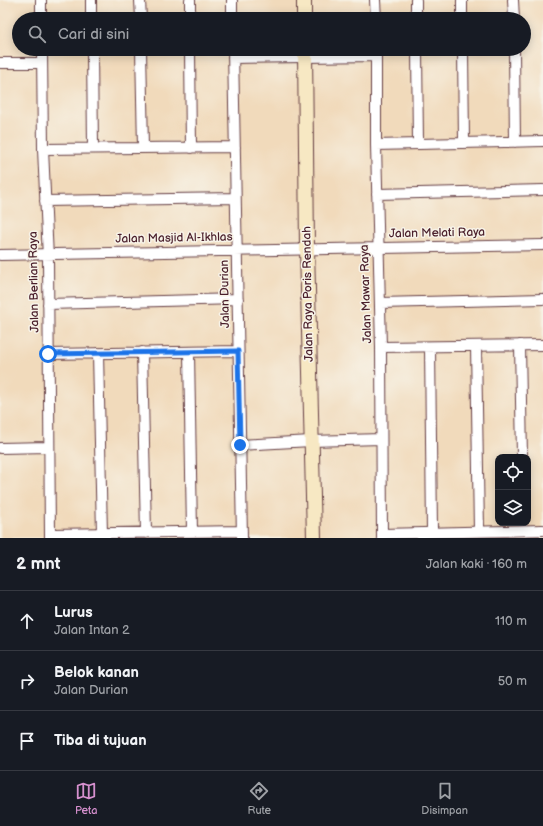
<!DOCTYPE html>
<html lang="id">
<meta charset="utf-8">
<style>
:root{--surface:#171b24;--page:#20242c;--text:#f1f3f6;--muted:#9ea1a6;--line:#363941;--accent:#d690ce}
body{margin:0;font-family:"Balsamiq Sans",sans-serif;background:var(--page);color:var(--text)}
.controls{position:absolute;right:12px;bottom:12px;display:grid;overflow:hidden;border-radius:8px;box-shadow:0 2px 10px #0003}
.controls button{width:36px;height:36px;display:grid;place-items:center;padding:0;border:0;border-bottom:1px solid var(--line);background:var(--surface);color:var(--text);font:20px sans-serif}
.stop{position:absolute;width:12px;height:12px;margin:-9px;border:3px solid #1a73e8;border-radius:50%;background:#fff}
.stop.end{background:#1a73e8;border-color:#fff;box-shadow:0 1px 4px #0008}
.list{margin:0;padding:0;list-style:none}
h2{display:flex;justify-content:space-between;align-items:center;height:52px;margin:0;padding:0 16px;font-size:17px}
h2 small{font-size:13px;font-weight:400;color:var(--muted)}
.list li{display:grid;grid-template-columns:26px 1fr auto;gap:12px;align-items:center;box-sizing:border-box;height:60px;padding:0 16px;border-top:1px solid var(--line)}
.list b{display:block;font-size:15px;white-space:nowrap}
.list p{margin:0;font-size:13px;white-space:nowrap;color:var(--muted)}
.list em{font-size:13px;font-style:normal;color:var(--muted)}
.icon{flex:none;width:22px;height:22px;fill:none;stroke:currentColor;stroke-width:2;stroke-linecap:round;stroke-linejoin:round}
.map{position:relative;flex:none;width:543px;height:538px;overflow:hidden}
.search{position:absolute;background:var(--surface);box-shadow:0 2px 10px #0003;left:12px;right:12px;top:12px;height:44px;display:flex;align-items:center;gap:10px;box-sizing:border-box;padding:0 14px;border-radius:22px;color:var(--muted);font-size:15px}
.sheet{height:232px;background:var(--surface)}
nav{display:flex;justify-content:space-around;align-items:center;box-sizing:border-box;height:56px;border-top:1px solid var(--line);background:var(--surface);font-size:11px;color:var(--muted)}
nav a{display:grid;justify-items:center;gap:2px}
nav .on{color:var(--accent)}
.map>svg:first-child{display:block}
</style>
<div class="map">
<svg width="543" height="538" viewBox="0 0 543 538">
<rect width="100%" height="100%" fill="#f7f3e8"/>
<filter id="ink" filterUnits="userSpaceOnUse"><feTurbulence type="fractalNoise" baseFrequency=".025" numOctaves="2"/><feDisplacementMap in="SourceGraphic" scale="8" xChannelSelector="R" yChannelSelector="G"/><feConvolveMatrix kernelMatrix="1 2 1 2 8 2 1 2 1" color-interpolation-filters="sRGB"/></filter>
<filter id="wash" filterUnits="userSpaceOnUse"><feTurbulence type="fractalNoise" baseFrequency=".012" numOctaves="4" result="noise"/><feDisplacementMap in="SourceGraphic" scale="16" xChannelSelector="R" yChannelSelector="G"/><feGaussianBlur stdDeviation="0.9" result="paint"/><feColorMatrix in="noise" values="0 0 0 0 0 0 0 0 0 0 0 0 0 0 0 0 0 1.4 0 .05"/><feComposite in="paint" operator="in"/></filter>
<g filter="url(#wash)">
<rect width="100%" height="100%" fill="#f1dabb"/>
</g>
<g filter="url(#ink)">
<g fill="none" stroke-linecap="round" stroke-linejoin="round">
<g stroke="#633b41" stroke-width="12">
<path id="street" d="M41,0v19
M91,0v19
M140,0l1,19
M190,0v19
M232,0v19
M375,0l1,19
M416,0v19
M462,0v19
M513,0l1,19
M42,49l1,100 5,109 2,280
M92,49l1,99
M141,49l2,99
M190,49l1,99
M233,49l9,489
M376,49v96l5,202 1,191
M417,49l1,95
M463,49l1,93
M514,49l1,93
M233,58l143,-2
M0,63h42
M376,145l167,-4
M43,149l192,-2
M377,194l166,-4
M45,201l190,-3
M0,255l543,-10
M380,303l163,-4
M48,304l190,-5
M520,345l2,112
M476,346l3,185
M381,347l162,-2
M430,347l2,184
M142,352l4,181
M189,352l3,180
M98,353l4,181
M48,354l190,-3
M240,445l71,-4 70,-2
M0,448l49,-1
M50,534l192,-3
M382,534l161,-4"/>
</g>
<g stroke="#633b41" stroke-width="16">
<path id="secondary" d="M304,0v19
M305,49l2,199 7,290"/>
</g>
<use href="#street" stroke="#fff" stroke-width="10"/>
<use href="#secondary" stroke="#f7e8c3" stroke-width="14"/>
</g>
</g>
<g fill="none" stroke-linecap="round" stroke-linejoin="round" filter="url(#ink)">
<path stroke="#1a73e8" stroke-width="5" d="M48,354l190,-3 2,94"/>
</g>
<g text-anchor="middle" dominant-baseline="central" stroke-width="3" stroke-linejoin="round" paint-order="stroke">
<g font-size="12" fill="#4a1f2b" stroke="#f7f3e8">
<text transform="translate(437 233) rotate(-1)">Jalan Melati Raya</text>
<text transform="translate(174 238) rotate(-1)">Jalan Masjid Al-Ikhlas</text>
<text transform="translate(34 282) rotate(-91)">Jalan Berlian Raya</text>
<text transform="translate(225 294) rotate(-91)">Jalan Durian</text>
<text transform="translate(308 294) rotate(-91)">Jalan Raya Poris Rendah</text>
<text transform="translate(366 294) rotate(-92)">Jalan Mawar Raya</text>
</g>
</g>
</svg>
<div class="controls">
<button><svg class="icon" aria-label="locate" viewBox="0 0 24 24"><circle cx="12" cy="12" r="6"/><path d="M12 2v4M12 18v4M2 12h4M18 12h4"/></svg></button>
<button><svg class="icon" aria-label="layers" viewBox="0 0 24 24"><path d="M12 4l9 5-9 5-9-5zM3 14l9 5 9-5"/></svg></button>
</div>
<div class="stop" style="left:48px;top:354px"></div>
<div class="stop end" style="left:240px;top:445px"></div>
<div class="search"><svg class="icon" aria-label="search" viewBox="0 0 24 24"><circle cx="10" cy="10" r="6"/><path d="M15 15l6 6"/></svg>Cari di sini</div>
</div>
<section class="sheet">
<h2>2 mnt<small>Jalan kaki · 160 m</small></h2>
<ul class="list">
<li><svg class="icon" aria-label="ahead" viewBox="0 0 24 24"><path d="M12 20V5M6 11l6-6 6 6"/></svg><div><b>Lurus</b><p>Jalan Intan 2</p></div><em>110 m</em></li>
<li><svg class="icon" aria-label="right" viewBox="0 0 24 24"><path d="M7 20v-9h11M14 6l5 5-5 5"/></svg><div><b>Belok kanan</b><p>Jalan Durian</p></div><em>50 m</em></li>
<li><svg class="icon" aria-label="arrive" viewBox="0 0 24 24"><path d="M6 21V4h12l-3 4 3 4H6"/></svg><div><b>Tiba di tujuan</b></div></li>
</ul>
</section>
<nav>
<a class="on"><svg class="icon" aria-label="map" viewBox="0 0 24 24"><path d="M3 6l6-2 6 2 6-2v14l-6 2-6-2-6 2zM9 4v14M15 6v14"/></svg>Peta</a>
<a><svg class="icon" aria-label="directions" viewBox="0 0 24 24"><path d="M12 3l9 9-9 9-9-9zM9 14v-3h6M13 9l2 2-2 2"/></svg>Rute</a>
<a><svg class="icon" aria-label="saved" viewBox="0 0 24 24"><path d="M7 4h10v16l-5-4-5 4z"/></svg>Disimpan</a>
</nav>
